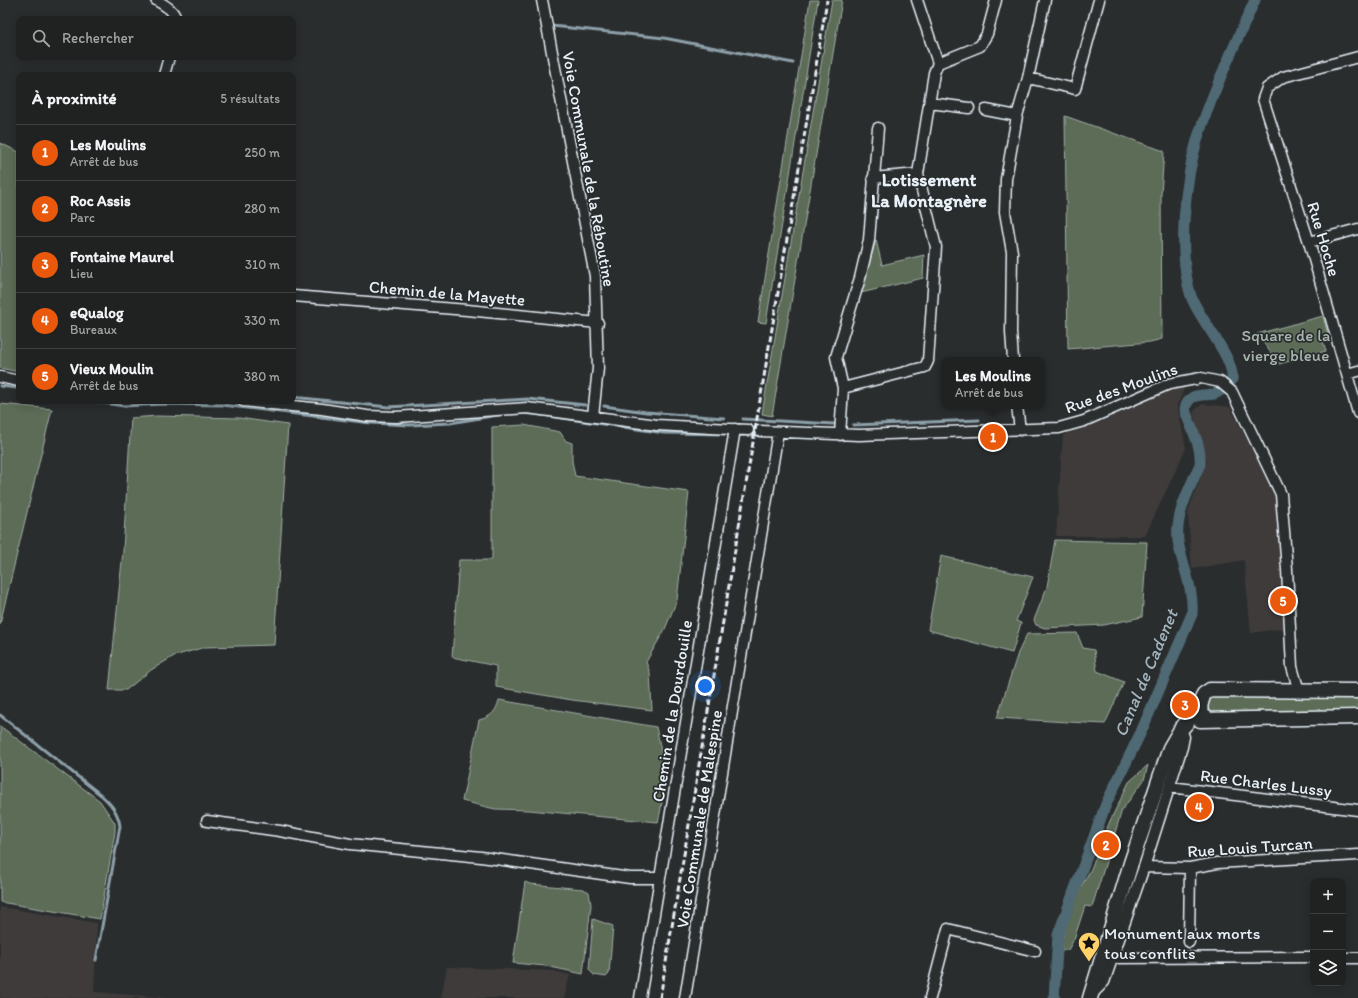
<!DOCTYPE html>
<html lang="fr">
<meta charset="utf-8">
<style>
:root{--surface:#202222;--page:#2d2f2f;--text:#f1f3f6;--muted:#a2a4a5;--line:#3d3f40;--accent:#ea580c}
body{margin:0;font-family:Itim,sans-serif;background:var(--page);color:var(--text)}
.controls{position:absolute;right:12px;bottom:12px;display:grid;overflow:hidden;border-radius:8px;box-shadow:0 2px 10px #0003}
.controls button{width:36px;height:36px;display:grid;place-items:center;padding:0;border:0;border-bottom:1px solid var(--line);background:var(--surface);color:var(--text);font:20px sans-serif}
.you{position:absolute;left:705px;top:686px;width:14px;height:14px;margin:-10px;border:3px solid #fff;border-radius:50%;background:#1a73e8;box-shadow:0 0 0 6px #1a73e833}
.badge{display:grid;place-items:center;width:26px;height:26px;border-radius:50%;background:var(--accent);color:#fff;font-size:13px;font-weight:700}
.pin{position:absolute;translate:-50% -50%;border:2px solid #fff;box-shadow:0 1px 4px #0006}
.popup{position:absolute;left:941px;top:357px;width:104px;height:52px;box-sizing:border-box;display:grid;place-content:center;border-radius:8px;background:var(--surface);filter:drop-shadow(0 1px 3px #0005);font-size:13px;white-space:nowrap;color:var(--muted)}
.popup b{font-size:15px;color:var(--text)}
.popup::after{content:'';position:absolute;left:50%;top:100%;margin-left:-8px;border:8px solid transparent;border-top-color:var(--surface)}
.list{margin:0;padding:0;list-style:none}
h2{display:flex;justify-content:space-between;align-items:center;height:52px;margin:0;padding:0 16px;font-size:17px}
h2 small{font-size:13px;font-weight:400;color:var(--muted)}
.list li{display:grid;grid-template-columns:26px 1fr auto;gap:12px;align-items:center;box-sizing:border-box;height:56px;padding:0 16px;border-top:1px solid var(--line)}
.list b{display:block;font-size:15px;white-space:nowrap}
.list p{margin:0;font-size:13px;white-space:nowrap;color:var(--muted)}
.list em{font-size:13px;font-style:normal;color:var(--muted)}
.icon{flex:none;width:22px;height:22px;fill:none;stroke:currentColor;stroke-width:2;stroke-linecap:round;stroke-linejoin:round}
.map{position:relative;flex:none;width:1358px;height:998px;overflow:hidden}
.search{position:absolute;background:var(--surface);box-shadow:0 2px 10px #0003;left:16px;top:16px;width:280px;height:44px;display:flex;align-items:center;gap:10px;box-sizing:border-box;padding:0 14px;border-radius:8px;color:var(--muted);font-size:15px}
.panel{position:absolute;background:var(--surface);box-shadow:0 2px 10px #0003;left:16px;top:72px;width:280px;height:332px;border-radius:8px}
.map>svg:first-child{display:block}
</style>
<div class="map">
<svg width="1358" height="998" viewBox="0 0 1358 998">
<rect width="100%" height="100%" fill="#2a2d2e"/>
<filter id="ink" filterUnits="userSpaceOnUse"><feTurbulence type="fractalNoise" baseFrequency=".025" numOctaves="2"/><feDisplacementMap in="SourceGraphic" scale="8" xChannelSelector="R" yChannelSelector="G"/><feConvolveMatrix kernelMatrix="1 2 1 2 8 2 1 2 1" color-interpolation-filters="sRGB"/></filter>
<g filter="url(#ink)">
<path fill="#3f3b3b" d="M1186,385l-9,20 9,43 -41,88h-89l7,-101 44,-16 38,-20z
M1202,404l28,3 47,89 9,132 -35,5 -7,-73 -52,9 -4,-57 19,-51 -14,-49z
M0,907l97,16 -3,69 75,6h-169z
M447,967l106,4 17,4 -6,23h-123z"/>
<path fill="#5b6c56" stroke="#a2aea7" d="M810,0h8l-52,323 -8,-1z
M832,0h10l-70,416 -10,-2z
M1065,116l99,35 -3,44 1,144 -12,3 -82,7z
M0,143l19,9v220l-19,-4z
M876,240l6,25 42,-10 -1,23 -62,15z
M1323,316l6,23 -6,2 3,10 -47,13 -22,-30z
M0,404l52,5 -52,215z
M157,416l82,2 49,7 -14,220 -69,2 -31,9 -23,14 -25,20h-17l14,-139 8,-133z
M524,425l36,7 6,9 6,2v18l3,15 114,16 -12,108 -12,29 -19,33 4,11 2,37 -80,-10 -76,-13v-21l-44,-9 7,-97h33v-133z
M1055,540l92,2 -5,75 -38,8 -59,3 -9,-3 -2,-5 13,-33z
M941,556l92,21 -17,44 5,2 -9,30 -84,-23z
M1077,633l6,15 11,2 3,21 27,11 -19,42 -108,-6 21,-65 9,-19z
M1358,693v22l-149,1 -3,-17 2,-3z
M499,700l157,27c8,35 11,60 2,95l-129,-12 -34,-1 -33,-8 17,-81c12,-3 17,-8 20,-20z
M0,726l100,75 15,22v9l-15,87 -100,-17z
M1148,765l-4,15 -22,30 -30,97 -7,-1 -11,33 -6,11 -6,1v-12l13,-41 16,-29 19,-48 19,-39z
M525,882l5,2 53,5 6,3 2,13 -8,69 -37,-8 -33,-3z
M593,919l20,7 -4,48 -3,3 -12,-2 -5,-5z"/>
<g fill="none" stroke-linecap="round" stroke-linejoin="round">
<path stroke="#8da0a9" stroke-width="3" d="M552,26l112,12 129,25
M0,386l17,2
M293,397l95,10 140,-8 57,6
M91,401l33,5 39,-2 59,1 149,18 39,2 40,-2 54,-9
M604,406l42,6 78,6
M517,413l18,1 129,19 62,1
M743,419l91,5
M853,425l126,-5
M740,435h21
M0,715l101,80c10,9 17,17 19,31l-24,134"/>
<path stroke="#506a75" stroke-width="11" d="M1054,998l4,-63 48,-131 35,-72 51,-118c2,-26 -10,-48 -14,-73 -3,-28 12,-52 22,-77 2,-20 -10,-36 -15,-55 4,-17 16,-13 29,-15 5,-1 8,-5 12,-8 3,-2 5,-3 6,-7 3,-21 -34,-61 -41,-83 -14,-43 -6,-117 7,-159 15,-47 37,-92 57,-137"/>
<g stroke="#e8f1f8" stroke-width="13">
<path id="street" d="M156,0c8,5 17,9 20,19
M542,0l53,276 3,92 -5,48
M1358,57l-75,20 -16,11 -4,11 46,143 49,171
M938,63l42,-17 7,-12 9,-34
M164,75l5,-18
M1028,78l47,11 24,-89
M930,103l39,5
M986,110l31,6
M873,178l45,-4
M1309,242l49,-13
M293,296l174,14 131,13
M1013,360l-2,-28 1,-80 -7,-40 1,-33 11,-63 11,-38 17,-78
M1347,374l11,-3
M0,377l19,4
M843,388l82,-21 3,-6 8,-114 -18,-73 16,-101 4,-10 -21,-63
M243,401l79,8 45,7 29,1 131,-9 130,17 91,5
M1017,406l3,24
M760,431l99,4 200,-7 25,-7 85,-37 32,-6 19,4 12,10 49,102 6,75 5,98 7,24
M840,435l3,-47 -7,-31 24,-79 9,-38 9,-112
M1170,787l188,23
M207,821l73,10 70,13 131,13 149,21h30
M1144,867l46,1 27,-5 141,-8
M1189,942l1,-74
M1112,958l201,-1
M1343,958h15
M1092,994l12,-12 40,-115 38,-120 2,-10 -3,-8
M640,998l95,-569
M685,998l93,-566
M930,998l18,-69 87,22"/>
</g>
<g stroke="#e8f1f8" stroke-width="17">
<path id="secondary" d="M1208,719c-11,-5 -8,-15 -4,-25l6,-4 148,1
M1200,720l158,-3
M1090,998l41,-135 39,-115 11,-19 19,-21"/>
</g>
<use href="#street" stroke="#2a2d2e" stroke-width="10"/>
<use href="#secondary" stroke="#2a2d2e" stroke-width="14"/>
<path stroke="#e8f1f8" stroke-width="3" stroke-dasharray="6 3" stroke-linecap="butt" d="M660,998l167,-998"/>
</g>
</g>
<defs>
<g id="sight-pin" transform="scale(1.15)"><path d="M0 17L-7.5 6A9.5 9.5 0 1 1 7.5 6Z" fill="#ffd166" stroke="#2a2d2e"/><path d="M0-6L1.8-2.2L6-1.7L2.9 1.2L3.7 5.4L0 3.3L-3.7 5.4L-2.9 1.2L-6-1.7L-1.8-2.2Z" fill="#111"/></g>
</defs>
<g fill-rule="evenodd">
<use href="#sight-pin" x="1089" y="943"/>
</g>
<g text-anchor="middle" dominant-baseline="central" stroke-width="3.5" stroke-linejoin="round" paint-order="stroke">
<g font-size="17" fill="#e8f1f8" stroke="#2a2d2e">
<text transform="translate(589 169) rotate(80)">Voie Communale de la Réboutine</text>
<text transform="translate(1324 239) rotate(73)">Rue Hoche</text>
<text transform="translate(447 293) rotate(5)">Chemin de la Mayette</text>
<text transform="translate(1121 388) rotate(-20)">Rue des Moulins</text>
<text transform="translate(672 711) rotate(-81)">Chemin de la Dourdouille</text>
<text transform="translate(1266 783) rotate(7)">Rue Charles Lussy</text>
<text transform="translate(699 819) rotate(-81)">Voie Communale de Malespine</text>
<text transform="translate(1250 847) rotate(-4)">Rue Louis Turcan</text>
</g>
<g font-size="17" fill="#a9b5af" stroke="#2a2d2e">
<text x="1286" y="335">Square de la<tspan x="1286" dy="20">vierge bleue</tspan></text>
</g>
<g font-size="17" fill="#e8f1f8" stroke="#2a2d2e" text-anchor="start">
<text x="1104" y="933">Monument aux morts<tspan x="1104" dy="20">tous conflits</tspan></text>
</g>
<g font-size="18" font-weight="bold" fill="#e8f1f8" stroke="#2a2d2e">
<text x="929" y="180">Lotissement<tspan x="929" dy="21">La Montagnère</tspan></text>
</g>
<g font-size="18" font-style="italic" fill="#a4b4bd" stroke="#2a2d2e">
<text transform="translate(1146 673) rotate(-67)">Canal de Cadenet</text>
</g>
</g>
</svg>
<div class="controls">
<button>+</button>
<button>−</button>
<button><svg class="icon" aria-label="layers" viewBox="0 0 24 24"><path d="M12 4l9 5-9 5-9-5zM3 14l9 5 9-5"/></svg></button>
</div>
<div class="you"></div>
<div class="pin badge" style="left:993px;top:437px">1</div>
<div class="popup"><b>Les Moulins</b>Arrêt de bus</div>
<div class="pin badge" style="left:1106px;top:845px">2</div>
<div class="pin badge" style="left:1185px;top:705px">3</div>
<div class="pin badge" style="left:1199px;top:807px">4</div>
<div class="pin badge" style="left:1283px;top:601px">5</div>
<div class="search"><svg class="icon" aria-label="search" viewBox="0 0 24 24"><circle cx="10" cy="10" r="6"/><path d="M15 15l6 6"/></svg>Rechercher</div>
<section class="panel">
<h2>À proximité<small>5 résultats</small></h2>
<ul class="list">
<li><span class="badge">1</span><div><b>Les Moulins</b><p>Arrêt de bus</p></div><em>250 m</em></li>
<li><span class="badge">2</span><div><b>Roc Assis</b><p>Parc</p></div><em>280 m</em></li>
<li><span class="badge">3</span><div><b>Fontaine Maurel</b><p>Lieu</p></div><em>310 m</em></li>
<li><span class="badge">4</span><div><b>eQualog</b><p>Bureaux</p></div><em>330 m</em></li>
<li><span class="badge">5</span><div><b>Vieux Moulin</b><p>Arrêt de bus</p></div><em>380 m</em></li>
</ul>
</section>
</div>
